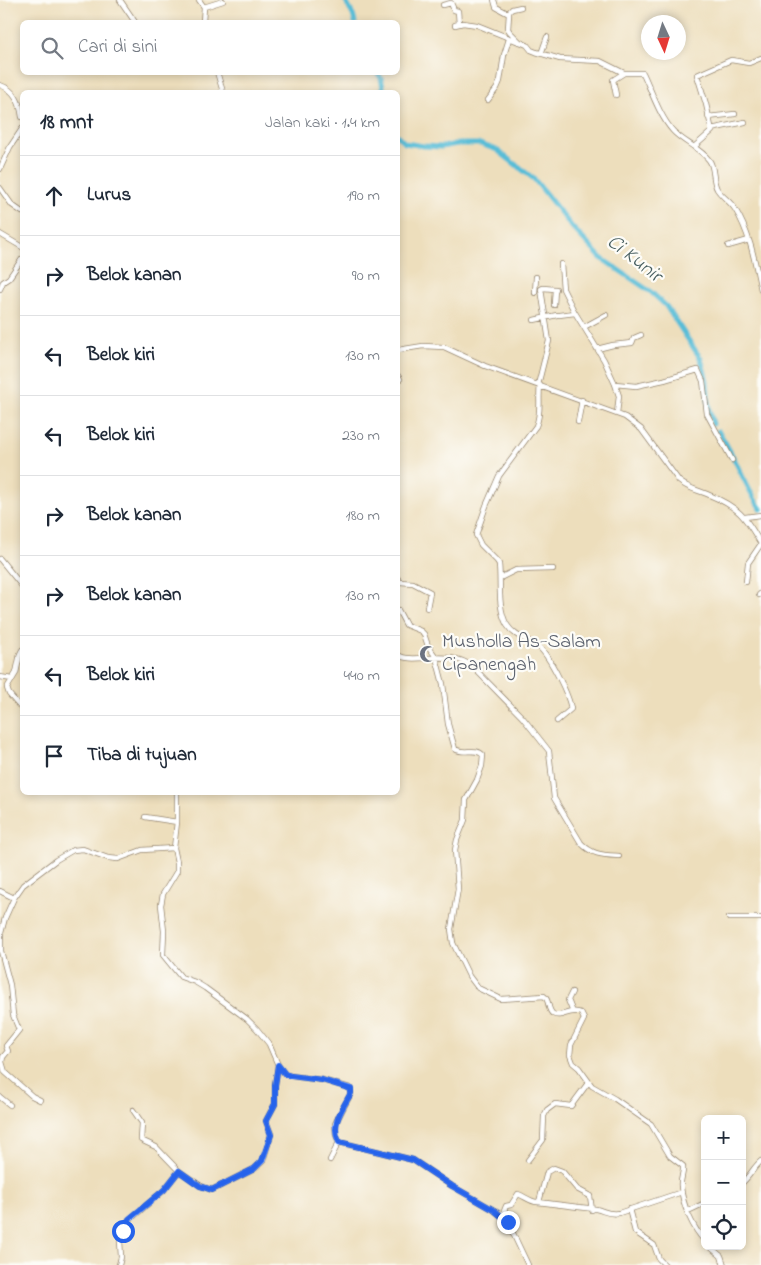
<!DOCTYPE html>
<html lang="id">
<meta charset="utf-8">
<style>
:root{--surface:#fff;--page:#f6f6f7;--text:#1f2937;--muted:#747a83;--line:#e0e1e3}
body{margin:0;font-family:"Indie Flower",sans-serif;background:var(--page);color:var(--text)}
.controls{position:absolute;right:15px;bottom:15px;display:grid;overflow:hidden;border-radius:8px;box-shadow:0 2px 8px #0003}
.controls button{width:45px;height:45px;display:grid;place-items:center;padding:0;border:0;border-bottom:1px solid var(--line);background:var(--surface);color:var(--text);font:25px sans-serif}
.compass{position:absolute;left:641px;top:15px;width:45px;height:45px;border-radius:50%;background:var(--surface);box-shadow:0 2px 8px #0003;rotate:176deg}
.stop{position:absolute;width:15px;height:15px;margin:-11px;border:4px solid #2563eb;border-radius:50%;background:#fff}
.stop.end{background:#2563eb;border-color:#fff;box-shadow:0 1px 5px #0008}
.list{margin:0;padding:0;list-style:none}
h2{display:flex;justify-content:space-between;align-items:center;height:65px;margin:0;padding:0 20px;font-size:21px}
h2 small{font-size:16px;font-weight:400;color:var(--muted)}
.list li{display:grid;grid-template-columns:32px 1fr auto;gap:15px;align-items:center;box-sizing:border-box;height:80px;padding:0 20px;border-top:1px solid var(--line)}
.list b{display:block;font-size:19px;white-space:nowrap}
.list em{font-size:16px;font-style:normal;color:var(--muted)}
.icon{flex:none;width:28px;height:28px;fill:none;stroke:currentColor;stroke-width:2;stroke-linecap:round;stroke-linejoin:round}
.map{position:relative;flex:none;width:761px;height:1265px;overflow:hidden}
.search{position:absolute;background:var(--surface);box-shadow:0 2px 8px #0003;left:20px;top:20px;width:380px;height:55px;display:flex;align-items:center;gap:12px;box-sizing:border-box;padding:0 18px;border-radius:8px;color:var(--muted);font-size:19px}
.panel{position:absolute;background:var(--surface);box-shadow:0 2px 8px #0003;left:20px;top:90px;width:380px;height:705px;border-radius:8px}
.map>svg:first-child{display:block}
</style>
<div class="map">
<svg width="761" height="1265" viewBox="0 0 761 1265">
<rect width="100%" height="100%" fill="#fdfcf7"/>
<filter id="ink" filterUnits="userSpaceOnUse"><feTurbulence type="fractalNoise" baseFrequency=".02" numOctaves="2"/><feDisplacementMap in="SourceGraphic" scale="10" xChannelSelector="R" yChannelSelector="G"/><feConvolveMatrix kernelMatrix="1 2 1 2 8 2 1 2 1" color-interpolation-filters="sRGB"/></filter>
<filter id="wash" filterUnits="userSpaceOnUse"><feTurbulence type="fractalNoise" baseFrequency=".0096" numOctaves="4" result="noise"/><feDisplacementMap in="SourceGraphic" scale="20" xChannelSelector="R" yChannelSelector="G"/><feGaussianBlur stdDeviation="1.12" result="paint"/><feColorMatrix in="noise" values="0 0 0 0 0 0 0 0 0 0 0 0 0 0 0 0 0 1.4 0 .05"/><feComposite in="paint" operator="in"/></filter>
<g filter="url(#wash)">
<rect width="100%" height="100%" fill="#eddebc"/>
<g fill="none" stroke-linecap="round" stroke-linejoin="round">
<path stroke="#59bdd7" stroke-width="5" d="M345,0l8,15 2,7
M377,72l4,6 3,14
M398,136l7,7 19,3 17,1 16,-3h23l17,6 37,29 38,48 29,31 50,34 15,14 35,53 6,22 2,29 4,14
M718,431c17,24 26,54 43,78"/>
</g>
</g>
<g filter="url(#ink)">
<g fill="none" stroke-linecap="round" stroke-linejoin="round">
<g stroke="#94846d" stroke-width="6">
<path id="minor" d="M120,0l15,22
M199,0l5,7 -1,15
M494,0l2,7 13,7 -1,15 2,3 10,10 7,3 4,5 5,2 24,7 40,2 24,12h19c8,17 17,44 30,58 10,11 27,17 36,29 6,7 3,20 8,29 5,8 13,12 18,20 15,24 20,53 26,81
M443,5l8,-2 3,7 4,1 1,13
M204,7l19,-6
M508,13l4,-4 9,-2
M455,25l8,-2 14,2 42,17
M541,54l6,-17
M217,72l6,20
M0,85c15,5 20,17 22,32
M616,95l-3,-15 11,-7
M488,100l9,-12 3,-7 4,-26 5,-16
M708,117l27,-3
M711,129l34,-7
M694,147l18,-16 -6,-27 -9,-29 34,-15 18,3 12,-5
M0,169l10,-22 12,-18
M0,188l12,17 10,7
M0,234l22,13
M728,246l21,-6
M561,264l2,25 11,22 30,49 11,24 4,12 -2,17
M0,289l3,-7 6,-4 13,-19
M535,293l1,-16
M554,305l1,-16h1
M559,315l16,-2
M534,320l23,-5
M584,327l22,-12
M597,349l16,-4 19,-2 2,-5 7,-3
M398,350l25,-4 21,1 41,19 140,51 16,12 38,52c8,7 18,9 28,13 32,13 38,22 54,50
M398,376l2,3
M615,384l21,2 28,-6 34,-10 5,11 4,33 25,46
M538,385l11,-44 -8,-52 2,-1 12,1
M540,385c-2,15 2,27 -4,41l-37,50 -13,30 -10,29 5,10 16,16 2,3c2,19 -2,44 8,61 8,13 22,14 32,22 11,10 30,48 32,62l-14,12
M578,422l4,-22
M745,517l16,-2
M0,559l22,27
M500,578l16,-8 37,-1
M398,579l2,3 13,1 17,9 -3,16
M746,582l2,-19 13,-19
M759,595l2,-2
M398,610l8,15 15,6 3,3 4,12 8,11 7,27 5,40 7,25c8,6 21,-2 28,6l-1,11 -5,14 -11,20 -1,20 -8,20 -2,10 3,39 -7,40 2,14 16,33 9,12 23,11 43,-3c6,4 3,14 9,18 8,5 17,-6 28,-1l3,6 -13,26 -1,10 3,8 6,5 13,18 23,13 36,25 19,32 13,10c1,7 -3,13 -2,20 1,18 12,43 24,55
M22,650l-2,4 -4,19 -9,15 2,6 13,15
M398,655c15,10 52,-7 75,12l50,51 26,33 5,47 27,45c11,12 23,12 38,13
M0,677l12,2
M145,817l32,5
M0,891l14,7
M729,918h32
M572,992l-4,8 4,10
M2,1062l3,10 27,24 8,4
M0,1063l2,-1 1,-5 5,-6 -2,-5 13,-16 -6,-15 -3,-30 -9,-34v-18l4,-15 9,-20 9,-13 33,-25 17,-10 10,-1 25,9 10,1 24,-9 32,-2 3,-26v-30
M278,1065l7,9 6,2 31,4 28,8 1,5 -16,31 1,11 3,7 74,18 39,26 42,24 8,6 8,11 18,38
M0,1097l10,8
M133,1110l9,13 -1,17 15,7 23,24
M330,1160l9,-18
M528,1160l15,-20 1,-24 3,-6 8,-6 16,2 17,-23
M742,1183c8,-7 11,-15 19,-22
M539,1202l8,-30 7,-4 8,3 15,18 13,7 2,14
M629,1209l6,23 19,13 5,14 6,6
M688,1211l17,-8
M502,1216l4,-10 5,-1 7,-11c6,2 13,8 19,8 19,2 39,5 59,7 9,2 12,6 23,4l63,-21
M709,1246l12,10 3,9
M119,1265l2,-8 -1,-16 6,-18 38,-33 15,-19 22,15 11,4 42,-21 9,-8 8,-27 -5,-13 9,-17v-19l3,-20 -9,-21 -12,-15 -10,-10 -42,-31 -10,-6 -14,-5 -18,-22 1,-24 -3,-26 2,-11 14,-23v-9l-3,-14"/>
</g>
<use href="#minor" stroke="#fff" stroke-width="4.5"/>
</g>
</g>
<g fill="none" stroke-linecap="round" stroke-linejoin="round" filter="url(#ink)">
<path stroke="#2563eb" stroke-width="6" d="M123,1231l6,-12 35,-29 15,-19 21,15 12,4 42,-21 8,-8 9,-26 -5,-14 9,-17v-19l3,-20 7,9 6,2 31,4 29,9v4c-8,15 -21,31 -12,49l74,18 39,26 42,24 14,12"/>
</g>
<defs>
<g id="mosque-bare" transform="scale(1.35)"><path d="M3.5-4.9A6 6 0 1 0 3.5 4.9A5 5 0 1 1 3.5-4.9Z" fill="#6b7280" stroke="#fdfcf7" stroke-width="2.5" paint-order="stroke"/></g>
</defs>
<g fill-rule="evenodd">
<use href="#mosque-bare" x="428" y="654"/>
</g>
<g text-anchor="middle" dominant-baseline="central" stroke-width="4.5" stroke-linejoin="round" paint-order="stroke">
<g font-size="20" fill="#5b616d" stroke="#fdfcf7" text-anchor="start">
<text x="442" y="642">Musholla As-Salam<tspan x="442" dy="23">Cipanengah</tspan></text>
</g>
<g font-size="21" font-style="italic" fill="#465d5f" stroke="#fdfcf7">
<text transform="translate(634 259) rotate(38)">Ci Kunir</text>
</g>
</g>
</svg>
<div class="controls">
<button>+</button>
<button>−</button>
<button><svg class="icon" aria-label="locate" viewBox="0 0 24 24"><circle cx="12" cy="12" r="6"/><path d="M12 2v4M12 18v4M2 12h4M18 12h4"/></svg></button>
</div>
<svg class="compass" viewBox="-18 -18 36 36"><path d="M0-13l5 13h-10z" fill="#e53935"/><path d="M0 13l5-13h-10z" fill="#747a83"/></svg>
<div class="stop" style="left:123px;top:1231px"></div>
<div class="stop end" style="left:508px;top:1222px"></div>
<div class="search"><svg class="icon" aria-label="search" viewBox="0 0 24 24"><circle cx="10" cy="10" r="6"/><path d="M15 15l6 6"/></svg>Cari di sini</div>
<section class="panel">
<h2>18 mnt<small>Jalan kaki · 1.4 km</small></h2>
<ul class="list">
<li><svg class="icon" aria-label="ahead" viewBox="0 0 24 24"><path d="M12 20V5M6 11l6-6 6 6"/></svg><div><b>Lurus</b></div><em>190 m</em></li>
<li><svg class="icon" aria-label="right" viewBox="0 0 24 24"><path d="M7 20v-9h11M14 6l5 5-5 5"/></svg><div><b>Belok kanan</b></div><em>90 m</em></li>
<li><svg class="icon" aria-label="left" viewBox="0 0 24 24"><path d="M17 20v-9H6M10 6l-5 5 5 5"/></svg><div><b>Belok kiri</b></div><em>130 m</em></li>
<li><svg class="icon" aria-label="left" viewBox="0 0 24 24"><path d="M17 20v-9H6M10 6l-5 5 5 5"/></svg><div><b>Belok kiri</b></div><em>230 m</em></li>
<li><svg class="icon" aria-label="right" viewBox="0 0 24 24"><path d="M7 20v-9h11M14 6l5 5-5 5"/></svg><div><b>Belok kanan</b></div><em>180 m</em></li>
<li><svg class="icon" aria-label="right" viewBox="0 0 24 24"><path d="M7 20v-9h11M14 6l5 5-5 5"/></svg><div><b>Belok kanan</b></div><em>130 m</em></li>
<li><svg class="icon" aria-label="left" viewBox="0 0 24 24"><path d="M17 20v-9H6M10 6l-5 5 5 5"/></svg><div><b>Belok kiri</b></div><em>440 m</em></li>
<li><svg class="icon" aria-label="arrive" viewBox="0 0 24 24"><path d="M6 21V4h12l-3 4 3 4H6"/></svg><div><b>Tiba di tujuan</b></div></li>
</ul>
</section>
</div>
